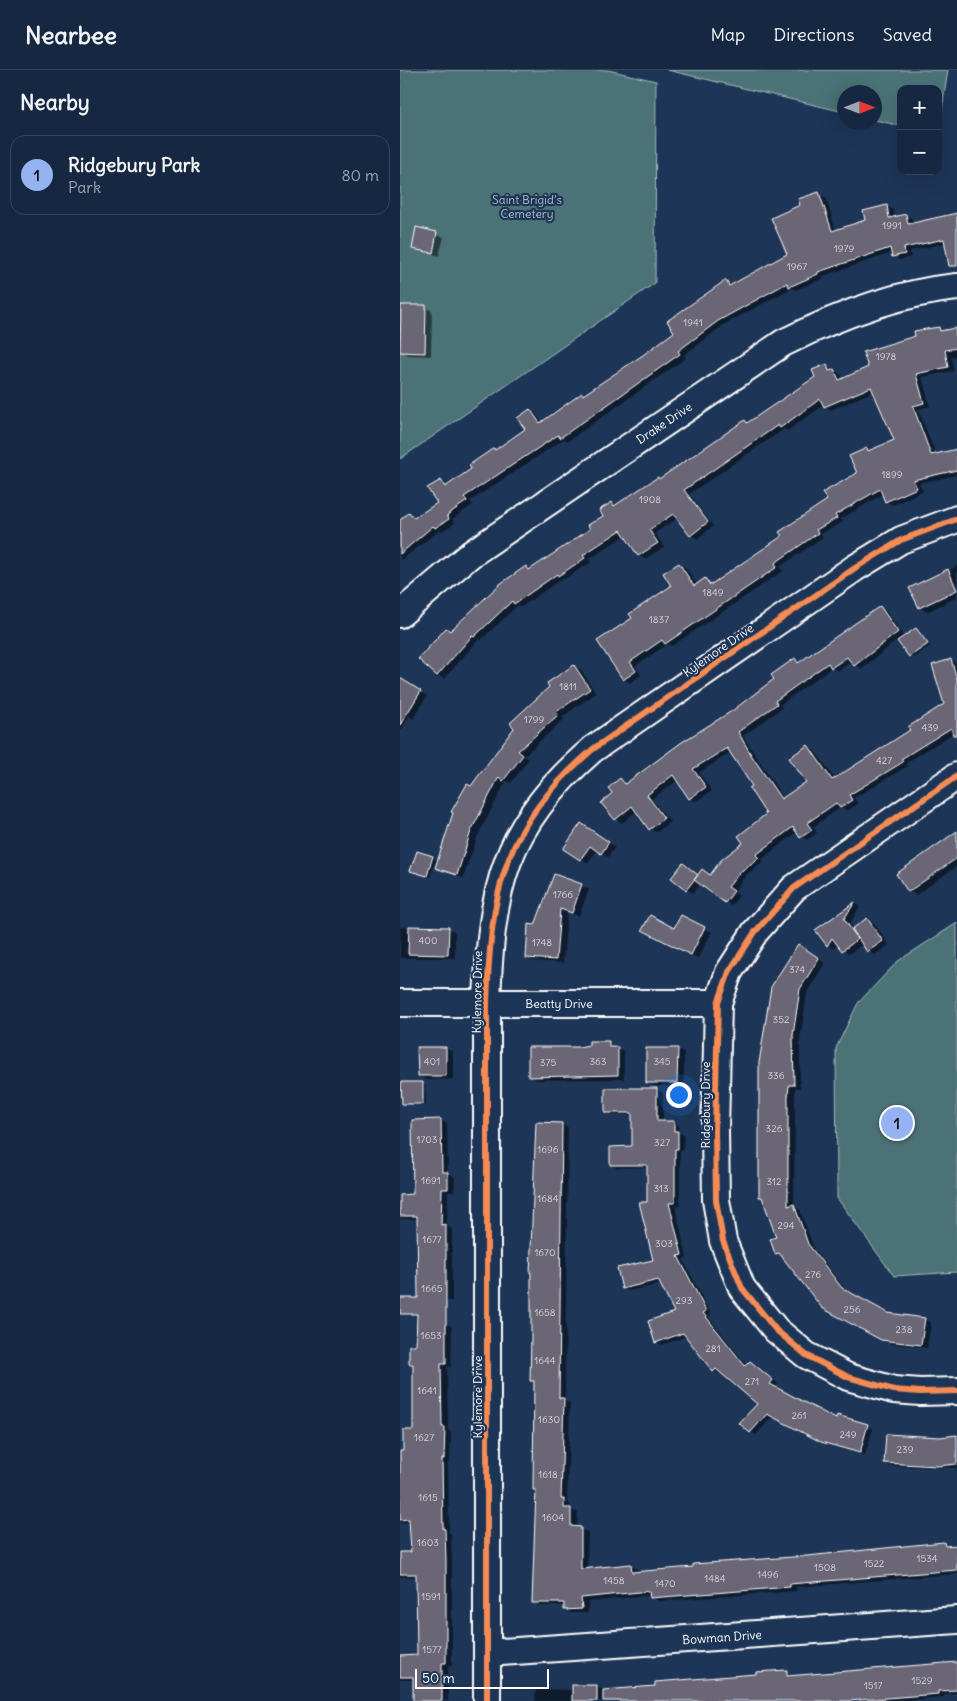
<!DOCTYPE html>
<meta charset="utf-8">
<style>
:root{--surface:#162841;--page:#23344c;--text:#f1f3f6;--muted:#9ea6b1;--line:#35445a;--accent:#95b2f1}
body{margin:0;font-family:Delius,sans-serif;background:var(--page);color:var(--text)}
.controls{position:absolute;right:15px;top:15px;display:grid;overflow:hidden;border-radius:10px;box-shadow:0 5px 20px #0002}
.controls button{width:45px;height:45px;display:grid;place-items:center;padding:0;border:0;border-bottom:1px solid var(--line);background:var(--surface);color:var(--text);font:25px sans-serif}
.compass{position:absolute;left:437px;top:15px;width:45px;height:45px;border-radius:50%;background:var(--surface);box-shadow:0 5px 20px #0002;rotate:90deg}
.scale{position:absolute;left:15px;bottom:12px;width:134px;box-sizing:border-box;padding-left:5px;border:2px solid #fff;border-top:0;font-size:14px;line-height:18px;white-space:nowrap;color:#fff;-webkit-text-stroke:4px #1d3557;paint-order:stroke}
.you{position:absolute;left:278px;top:1024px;width:18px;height:18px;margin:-12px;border:4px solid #fff;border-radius:50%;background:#1a73e8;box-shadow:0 0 0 8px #1a73e833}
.badge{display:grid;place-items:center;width:32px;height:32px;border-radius:50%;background:var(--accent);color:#111;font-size:16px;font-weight:700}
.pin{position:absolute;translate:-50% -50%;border:2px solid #fff;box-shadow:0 1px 5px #0006}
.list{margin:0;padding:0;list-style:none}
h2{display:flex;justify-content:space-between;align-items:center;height:65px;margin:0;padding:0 20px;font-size:21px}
h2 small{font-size:16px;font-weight:400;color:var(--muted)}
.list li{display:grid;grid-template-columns:32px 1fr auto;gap:15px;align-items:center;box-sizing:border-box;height:80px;margin:0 10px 10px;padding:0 10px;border:1px solid var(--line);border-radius:15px}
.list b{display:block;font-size:19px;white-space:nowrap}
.list p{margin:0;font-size:16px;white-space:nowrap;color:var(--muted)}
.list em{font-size:16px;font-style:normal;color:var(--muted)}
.map{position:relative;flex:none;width:557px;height:1631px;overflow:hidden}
header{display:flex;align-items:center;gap:30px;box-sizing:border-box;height:70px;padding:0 25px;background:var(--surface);border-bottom:1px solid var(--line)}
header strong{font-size:24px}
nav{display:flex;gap:28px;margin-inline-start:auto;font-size:18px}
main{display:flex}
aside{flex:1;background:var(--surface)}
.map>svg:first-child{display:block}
</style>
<header>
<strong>Nearbee</strong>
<nav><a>Map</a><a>Directions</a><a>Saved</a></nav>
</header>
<main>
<aside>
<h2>Nearby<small></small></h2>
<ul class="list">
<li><span class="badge">1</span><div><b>Ridgebury Park</b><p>Park</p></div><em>80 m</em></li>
</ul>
</aside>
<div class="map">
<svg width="557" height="1631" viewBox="0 0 557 1631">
<rect width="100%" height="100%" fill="#1d3557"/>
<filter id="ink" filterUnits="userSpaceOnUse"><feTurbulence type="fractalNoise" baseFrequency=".02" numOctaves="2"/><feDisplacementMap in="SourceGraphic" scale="10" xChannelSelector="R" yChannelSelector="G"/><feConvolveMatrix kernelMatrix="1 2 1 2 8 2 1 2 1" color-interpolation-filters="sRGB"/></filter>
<g filter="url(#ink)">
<path fill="#4c7377" stroke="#a6b9bb" d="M0,0h208l48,11 -1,202 -255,176z
M267,0h281l-10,65v-46h-37v37l-26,-6 -1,-28h-30v20z
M557,853v349l-63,4 -57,-78 -1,-150 22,-45 40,-42z"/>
<path fill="#0007" d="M419,124l7,4 10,33 31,-10 20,-15 6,4 2,8 10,-3 7,4 1,5 44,-10v33l-11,-4 -36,8 1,6 -12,3 -7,-7 -69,23 1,2 -28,12 -4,-2 -67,36 -41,31 2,3 -118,83 -4,-2 -94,62 3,4 -21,14 3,4 -13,8 -2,-1 -40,31v-40l10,-8 7,5 22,-15 2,-22 7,5 79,-57 3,-19 6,4 7,9 39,-29 2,2 92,-63 50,-52 7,4 55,-30 13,-49z
M17,159l27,8 -5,19 -26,-8z
M25,237l7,4 -1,45 -23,-1 -7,-4z
M538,258l7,4 12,-1v25l-6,1 3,14 -32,6 8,29 -12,3 18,46 21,-5v25l-38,8 4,8 -30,14 -7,-4 -3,-7 -42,25 2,3 -22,12 2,3 -43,30 3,4 -111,75 -4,-2 -33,22 6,9 -11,8 -6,-4 9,-61 40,-32 6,-22 7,4 11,17 8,-5 7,5 71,-49 45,-35 30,-27 9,-24 3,2 25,-11 -21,-50 -43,19 -7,-5 -37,26 -3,-2 -95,65 24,32 -16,13 -6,-4 -13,-17 -23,15 9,14 -19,12 -6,-3 -13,-21 -37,24 2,3 -26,17 -2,-1 -42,29 -3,-2 -37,35 -2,-1 -35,40 -6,-4 13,-43 75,-65 6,3 60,-41 13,-13 7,-13 4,3 42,-28 3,2 84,-59 4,2 68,-46 9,-12 14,9 3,5 26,-12 47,-31z
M557,496v31l-30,15 -7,-4 -9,-19z
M480,538l6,3 18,26 12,-8 14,17 -17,12 -15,-18 -37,29 -9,-8 -14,10 -6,-4 -52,38 2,3 -39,28 41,63 24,-16v-37l6,4 21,29 77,-49 34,-25 5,-45 6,4v67l-51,32 2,3 -54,32 4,6 -11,7 -6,-4 -28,20 4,6 -10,7 -10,-8 -35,27 2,3 -18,13 -12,17 5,4 -8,10 -30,-23 -8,10 -7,-4 -13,-11 38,-2 34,-33 23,-29 -14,-28 -23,-34 -32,21 13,18 -16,10 -6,-3 -12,-18 -26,19 18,23 -13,10 -7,-3 -13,-18 -15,12 -6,-4 -13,-16 11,-9 6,-15 7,5 106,-72 43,-32 19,-20 5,3z
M174,596l7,4 15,23 -34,24 2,2 -40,37 5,3 -18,24 -5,-2 -28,54 -15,43 -26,-11 34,-79z
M3,611l24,15 -14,23 -4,-3 -9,17v-48z
M188,758l27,19 -7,10 -11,-7 -9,13 -23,-15z
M557,764v32l-41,29 -7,-4z
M18,782l18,7 -6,18 -15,-5z
M155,806l34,13 -10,27 -12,-4 -4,51 -29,-2 -7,-4z
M455,833l5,3 -10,18 4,5 13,-10 7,4 15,22 -14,10 -7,-4 -5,-7 -14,10 -11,-11 -4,6 -6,-4 -11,-15z
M282,847l30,15 -14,26 -47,-25 24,-4z
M0,857l48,1 7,4v26h-55z
M405,880l20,13 -18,30 -7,47v48h-5v13l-1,105 6,4 14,39 34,44 40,21 36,5 7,4 -4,25 -38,-5 -58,-31 -48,-55 -7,-4 1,-15 -13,-40 -4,-2z
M208,972l16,10v27l-88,1 -6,-4 49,-28z
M46,978l7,4v27l-27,1 -7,-4z
M277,979l7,4v33h-30l-7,-4z
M22,1013l3,2 1,20 -23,-2z
M257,1019l6,4v29h11l5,4v7l5,2 -1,16h-3v55h-5l12,52 -4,1 28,56 -3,1 39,50 3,-4 6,3 22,19 -3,4 62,32 30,5 6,4 -8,26 -37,-10 -55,-29 -17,19 -6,-3 9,-28 -37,-32 -2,2 -6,-3 -27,-35 -25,9 -6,-3 20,-30 -14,-28 -34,7 -5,-3 31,-27 -6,-57v-37l-31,1 -5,-3 21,-17v-33h-21l-6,-3z
M41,1050l6,4 1,49 7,4 -1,15h-6l-1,34 5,3v72l-27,-1 -7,-81h-18v-23h14z
M162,1054l6,4 -3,273 5,2 -3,99 3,2v5l8,4 -1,15 11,4 -1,38 44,-4 7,4v3l306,-29 6,3h7v27l-161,13 1,4 -139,10 -7,-6 -63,7v11h-16l-7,-4v-3h-25l-7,-4 4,-112 -1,-107 -5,-3z
M46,1253l6,4 -1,40h-4l1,63 3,2 -1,30h-2l1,71 2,1 1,31v101h-4v35h-34v-21h-14v-23h19l-1,-80h-18v-23l12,-1 -1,-31 -11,1v-71h4l10,-21v-66l-4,-2 8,-16z
M557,1366v32l-65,-2 -6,-4 54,-24z
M557,1590v33l-13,1v3l-47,4h-362l1,-12 37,1 24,-3 6,3 54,-3 130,-15 6,5 164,-13z"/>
<path fill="#6a6674" stroke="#fff" d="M419,122l13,39 33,-11 -2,-9 24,-6 2,13 17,-4 2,10 49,-11v53h-8l-5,-27 -40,9 1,6 -13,3 -2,-9 -72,24v2l-29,13 -2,-4 -69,38 -40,30 2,3 -120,84 -2,-3 -94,62 3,4 -20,14 2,4 -14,9 -2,-2 -33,28v-34l9,-8 5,6 23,-15 -10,-15 14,-8 4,7 26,-18 -2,-4 25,-17 1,2 30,-21 -8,-11 13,-9 10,14 42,-30 1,2 60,-40 31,-23 -7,-11 59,-41 3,6 58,-32 -16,-36 29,-13 -2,-6z
M16,157l21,5 -4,21 -21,-4z
M1,235h25l-1,48 -25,-1z
M539,257l1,4 15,-3 2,20 -12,2 3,17 -32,7 8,29 -11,3 18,49 26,-6v21l-44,10 4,8 -32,14 -5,-13 -45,26 2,3 -21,12 2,3 -43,30 2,4 -112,77 -3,-4 -32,22 6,9 -13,9 -26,-39 35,-23 -3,-4 42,-28 -8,-13 16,-10 15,23 11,-8 5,7 72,-49 -3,-4 48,-32 -5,-7 35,-20 -8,-17 18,-8 1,3 26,-11 -23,-53 -47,20 -4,-8 -40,29 -2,-3 -94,65 24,32 -18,14 -17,-22 -24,16 9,13 -20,13 -17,-26 -38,25 2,3 -27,18 -1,-2 -43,30 -2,-3 -38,36 -2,-1 -35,40 -19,-17 28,-31 4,3 50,-47 26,-18 3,4 61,-41 -2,-4 15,-9 -4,-6 13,-8 2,4 44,-29 1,2 86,-59 2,3 68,-46 -3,-7 15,-6 2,7 5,-2 5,11 29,-13 -5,-15 52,-16 -1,-5z
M548,499l9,21 -38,18 -10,-20z
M480,536l18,26 -44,34 -7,-9 -16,11 -3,-5 -53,38 2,3 -39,28 14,24 29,43 25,-17 -17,-24 19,-13 24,35 78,-50 -2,-3 36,-23 -12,-39 19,-6 6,20v56h-4l-2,-7 -50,31 2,3 -54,33 3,5 -12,8 -4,-5 -29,20 5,7 -12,8 -7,-11 -37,28 3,3 -19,14 -12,15 6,4 -9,12 -31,-23 8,-11 8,6 11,-15 22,-17 -5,-7 28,-22 -17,-26 3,-2 -25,-38 -34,21 13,18 -17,12 -16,-24 -26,20 17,23 -15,12 -17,-24 -17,14 -14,-17 11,-10 -4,-5 12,-10 5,6 57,-42 50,-31 42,-32 -3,-4 24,-17 3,5z
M516,558l12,16 -19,13 -12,-16z
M174,595l16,24 -34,23 2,3 -40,36 5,4 -20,26 -4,-4 -28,54 -14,44 -22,-7 18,-55 -2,-1 16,-28 4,2 43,-58 -4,-5 39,-36 -2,-4z
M0,608l21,13 -21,34z
M181,753l28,19 -8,12 -11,-8 -10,14 -17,-11z
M557,761v27l-49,34 -12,-18z
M17,781l16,5 -6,20 -17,-5z
M283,793l15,12 -12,15 -15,-12z
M154,804l28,10 -10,29 -12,-4 -4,51 -30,-2 2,-34 7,1z
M455,832l-11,17 14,20 -16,12 -10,-13 -5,8 -12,-16z
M250,845l24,13 7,-13 24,12 -14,28 -49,-25z
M467,848l16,23 -16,11 -15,-23z
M9,856l40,1 -1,28 -40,-1z
M398,874l21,14 -19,31 -7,46 1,50h-5l-1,11v110l6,-2 14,40 34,44 46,25 37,5 -4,27 -40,-5 -59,-32 -43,-55 -4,1 -5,-15 6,-2 -14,-40h-3v-134l12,-76z
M189,971h20v6h9v28l-90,2v-30h51l10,-2z
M17,977h29v29h-28z
M246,978h32l-1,35h-31z
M1,1012h22v22h-21z
M205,1018h52v33h17v10h4v18h-3v54h-6l13,52 -4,1 28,55 -3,2 42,53 5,-5 23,19 -3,4 66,35 1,-4 31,9 -8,29 -39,-11 -54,-28 -17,19 -11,-10 18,-19 -41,-35 -3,3 -30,-39 -28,10 -7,-22 26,-9 -16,-32 -36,9 -5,-21 36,-8 -14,-58h8v-37h-37v-18l22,-1v-33h-27z
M41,1049l1,53h6v17h-6l-1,36 5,-1v140h-5l1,63h3l-1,32h-2l1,70h2l1,32v102h-4v38h-29v-24h-13v-21l17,-1 -1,-81h-16v-22h11l-2,-33 -9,1v-69h3v-21h10v-66h-4v-19h7l1,-31h-17v-16h18l-1,-82h-17v-21l13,-1 -1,-74z
M136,1052l26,1 -3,275h5l-3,101h3v9h7v18l10,1v42l50,-5 1,8 61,-5v-3l114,-8 137,-14 1,4 12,-1v25l-167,14v3l-140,11 -1,-7 -68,7 1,11 -18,1v-7h-32l4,-113h-3l1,-109h-4l1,-43v-65h-1z
M486,1364l54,3 17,-2v29l-20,2 -53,-3z
M557,1592v28l-19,1v3l-90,7h-245v-11l52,-4v-4l101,-8v-2l31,-2v6z
M172,1615h25v16h-25z"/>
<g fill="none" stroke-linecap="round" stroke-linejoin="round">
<g stroke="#fff" stroke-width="30">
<path id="minor" d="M0,544l71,-60 312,-211c54,-27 113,-50 174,-56
M557,706l-163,112 -39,44 -26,40 -11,31 -3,128 1,69 7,41 19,47 34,42 30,25 42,22 46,13 26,2 37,-1
M0,933h318
M87,1583l470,-33
M87,1631v-698c4,-116 16,-176 106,-254l262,-181 46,-28 56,-21"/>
</g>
<use href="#minor" stroke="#1d3557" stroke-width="26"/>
<g stroke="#1d3557" stroke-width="9">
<path id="cycleway" d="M557,706l-163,112 -39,44 -26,40 -11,31 -3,128 1,69 7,41 19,47 34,42 30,25 42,22 46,13 26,2 37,-1
M87,1631v-698c4,-116 16,-176 106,-254l262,-181 46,-28 56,-21"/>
</g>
<use href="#cycleway" stroke="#f68b52" stroke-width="6"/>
</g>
</g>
<g text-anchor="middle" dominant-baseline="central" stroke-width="4.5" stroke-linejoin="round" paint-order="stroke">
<g font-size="10" fill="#dad9dc">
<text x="492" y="155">1991</text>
<text x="444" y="178">1979</text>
<text x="397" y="196">1967</text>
<text x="293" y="252">1941</text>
<text x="486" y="286">1978</text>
<text x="492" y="404">1899</text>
<text x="250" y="429">1908</text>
<text x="313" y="522">1849</text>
<text x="259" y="549">1837</text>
<text x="168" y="616">1811</text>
<text x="134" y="649">1799</text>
<text x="530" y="657">439</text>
<text x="484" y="690">427</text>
<text x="163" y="824">1766</text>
<text x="28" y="870">400</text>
<text x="142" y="872">1748</text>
<text x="397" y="899">374</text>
<text x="381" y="949">352</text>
<text x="32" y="991">401</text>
<text x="198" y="991">363</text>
<text x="262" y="991">345</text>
<text x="148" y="992">375</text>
<text x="376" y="1005">336</text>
<text x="374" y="1058">326</text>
<text x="27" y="1069">1703</text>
<text x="262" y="1072">327</text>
<text x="148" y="1079">1696</text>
<text x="31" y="1110">1691</text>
<text x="374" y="1111">312</text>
<text x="261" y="1118">313</text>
<text x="148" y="1128">1684</text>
<text x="386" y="1155">294</text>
<text x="32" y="1169">1677</text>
<text x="264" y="1173">303</text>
<text x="145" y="1182">1670</text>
<text x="413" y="1204">276</text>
<text x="32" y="1218">1665</text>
<text x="284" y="1230">293</text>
<text x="452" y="1239">256</text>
<text x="145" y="1242">1658</text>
<text x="504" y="1259">238</text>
<text x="31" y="1265">1653</text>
<text x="313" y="1278">281</text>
<text x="145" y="1290">1644</text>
<text x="352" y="1311">271</text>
<text x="27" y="1320">1641</text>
<text x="399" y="1345">261</text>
<text x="149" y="1349">1630</text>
<text x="448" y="1364">249</text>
<text x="24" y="1367">1627</text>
<text x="505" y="1379">239</text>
<text x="148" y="1404">1618</text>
<text x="28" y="1427">1615</text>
<text x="153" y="1447">1604</text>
<text x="28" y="1472">1603</text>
<text x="527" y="1488">1534</text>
<text x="474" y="1493">1522</text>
<text x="425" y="1497">1508</text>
<text x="368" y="1504">1496</text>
<text x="315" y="1508">1484</text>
<text x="214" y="1510">1458</text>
<text x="265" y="1513">1470</text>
<text x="31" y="1526">1591</text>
<text x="32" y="1579">1577</text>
<text x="522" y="1610">1529</text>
<text x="473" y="1615">1517</text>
</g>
<g font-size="12" fill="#aec0c2" stroke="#1d3557">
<text x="127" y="129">Saint Brigid’s<tspan x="127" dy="14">Cemetery</tspan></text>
</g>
<g font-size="12" fill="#fff" stroke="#1d3557">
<text transform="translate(264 353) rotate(-34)">Drake Drive</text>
<text transform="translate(318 580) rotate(-35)">Kylemore Drive</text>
<text transform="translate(77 922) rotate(-89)">Kylemore Drive</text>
<text x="159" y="933">Beatty Drive</text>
<text transform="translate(305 1035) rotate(-90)">Ridgebury Drive</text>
<text transform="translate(77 1327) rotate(-90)">Kylemore Drive</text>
<text transform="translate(322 1567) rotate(-4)">Bowman Drive</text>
</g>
</g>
</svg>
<div class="controls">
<button>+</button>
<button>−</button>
</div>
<svg class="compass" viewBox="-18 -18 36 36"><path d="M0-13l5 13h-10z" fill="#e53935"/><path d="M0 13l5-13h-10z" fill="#9ea6b1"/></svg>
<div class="scale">50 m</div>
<div class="you"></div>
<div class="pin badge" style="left:497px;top:1053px">1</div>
</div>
</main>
